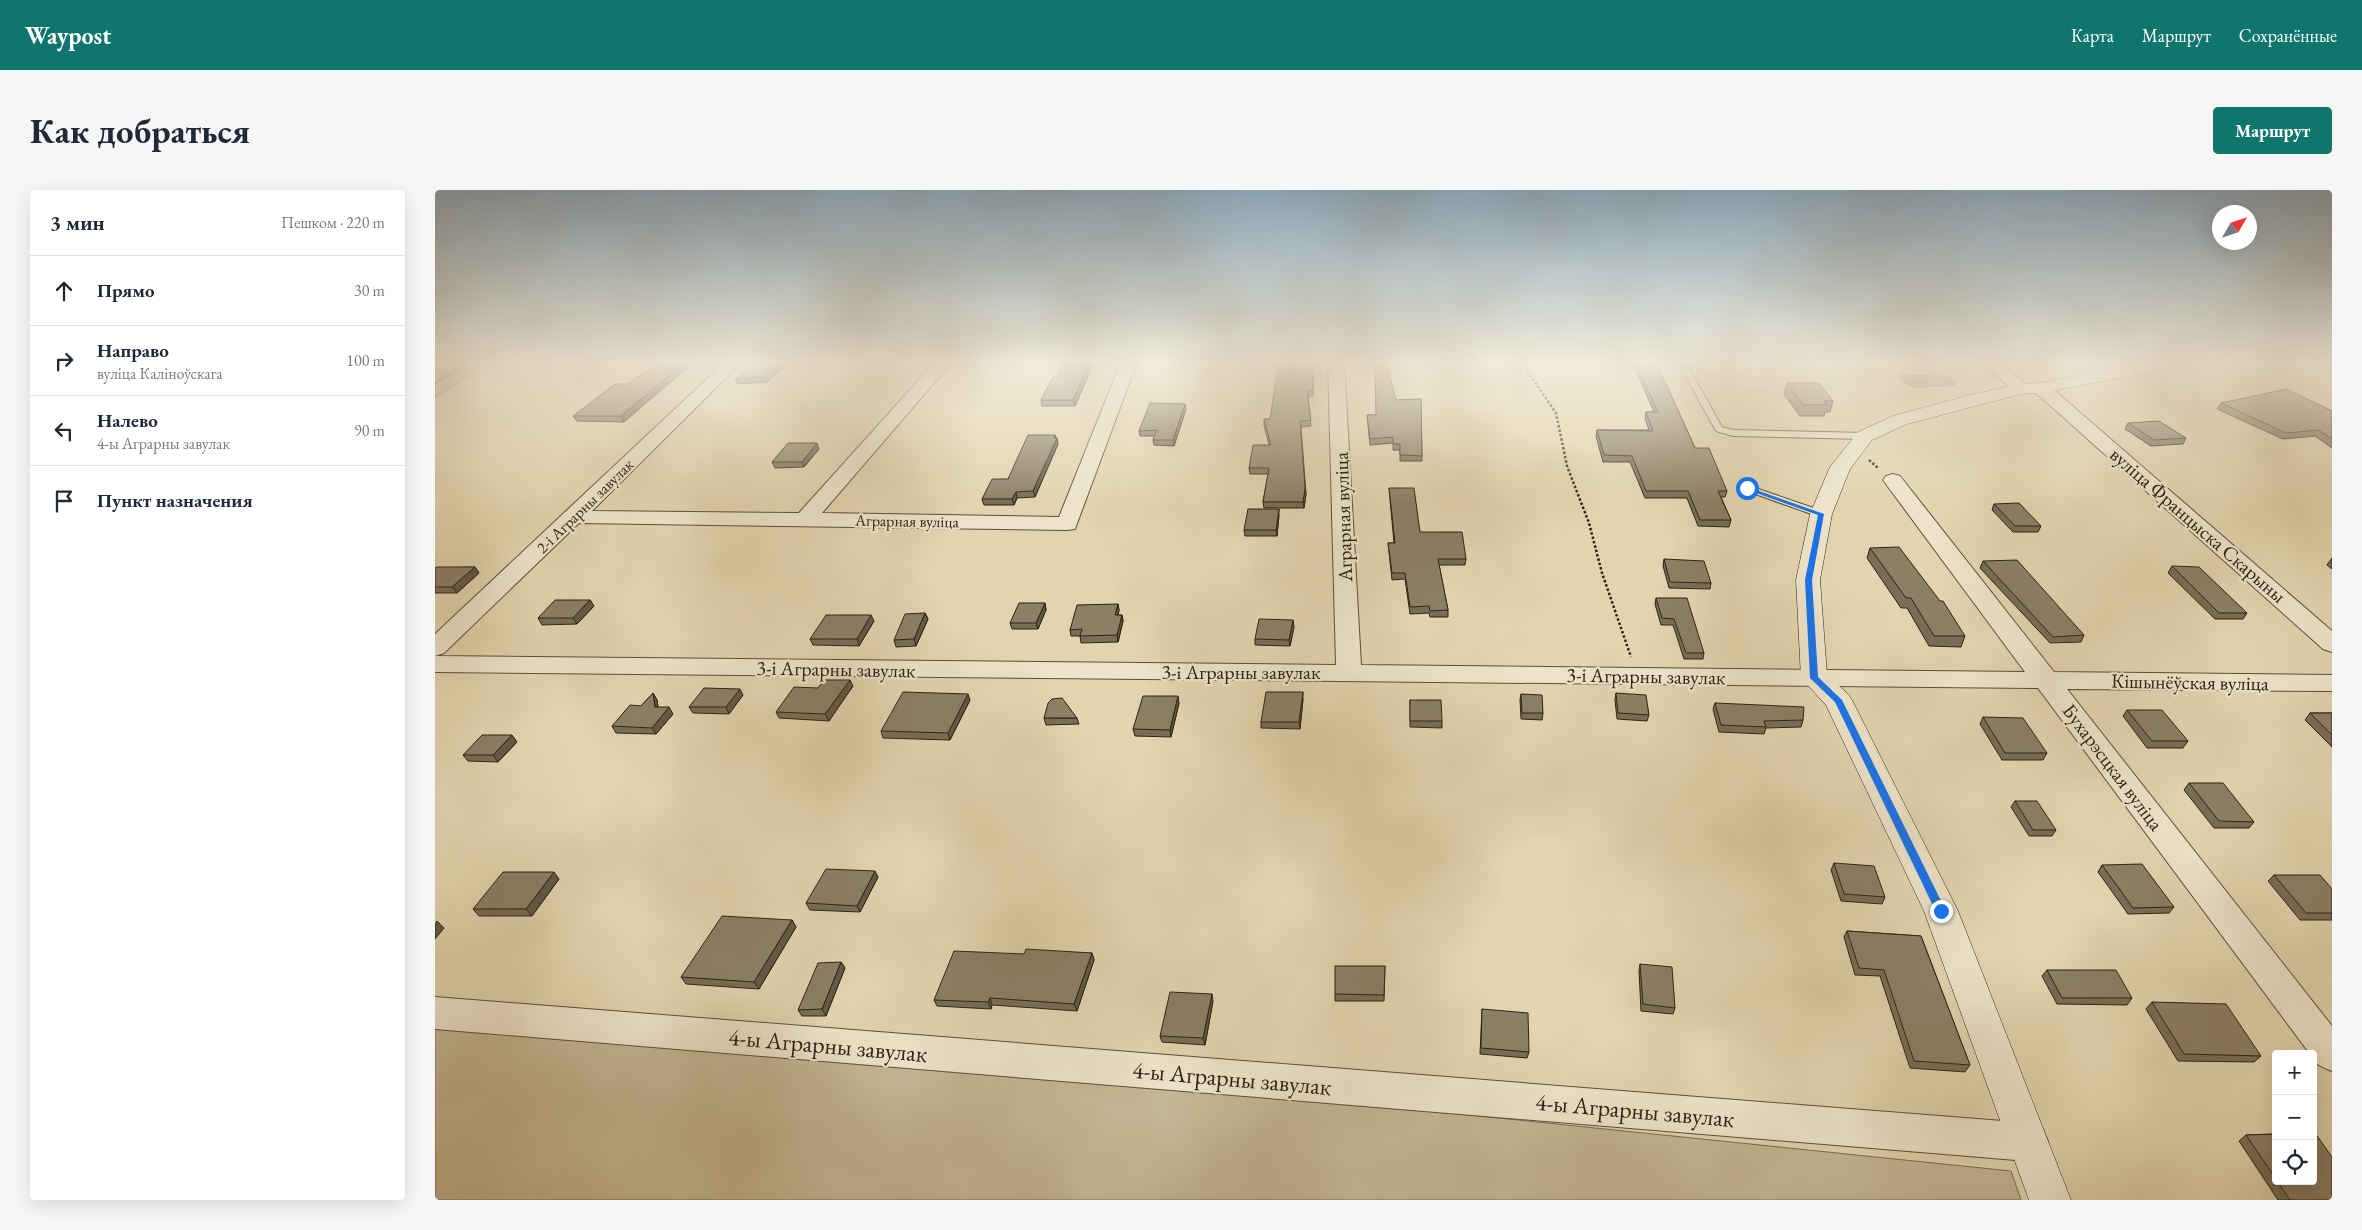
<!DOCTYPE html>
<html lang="ru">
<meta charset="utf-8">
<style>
:root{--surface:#fff;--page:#f6f6f7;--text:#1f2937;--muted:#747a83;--line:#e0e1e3;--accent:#0f766e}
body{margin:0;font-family:"EB Garamond",serif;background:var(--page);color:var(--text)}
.controls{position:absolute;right:15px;bottom:15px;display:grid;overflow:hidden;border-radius:5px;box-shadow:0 5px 20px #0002}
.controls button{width:45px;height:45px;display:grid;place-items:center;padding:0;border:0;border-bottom:1px solid var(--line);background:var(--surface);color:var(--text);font:25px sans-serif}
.compass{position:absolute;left:1777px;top:15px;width:45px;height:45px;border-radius:50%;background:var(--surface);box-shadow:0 5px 20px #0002;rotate:51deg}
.stop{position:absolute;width:15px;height:15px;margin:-11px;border:4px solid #1a73e8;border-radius:50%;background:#fff}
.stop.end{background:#1a73e8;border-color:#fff;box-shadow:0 1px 5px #0008}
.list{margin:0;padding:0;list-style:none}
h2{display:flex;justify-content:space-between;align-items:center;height:65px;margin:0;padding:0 20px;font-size:21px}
h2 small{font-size:16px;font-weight:400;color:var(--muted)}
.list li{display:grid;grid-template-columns:32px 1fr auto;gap:15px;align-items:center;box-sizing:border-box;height:70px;padding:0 20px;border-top:1px solid var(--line)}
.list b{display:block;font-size:19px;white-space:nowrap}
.list p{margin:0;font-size:16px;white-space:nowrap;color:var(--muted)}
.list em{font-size:16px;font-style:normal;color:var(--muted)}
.icon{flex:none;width:28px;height:28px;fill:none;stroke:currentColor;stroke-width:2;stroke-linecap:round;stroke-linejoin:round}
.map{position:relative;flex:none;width:1897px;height:1010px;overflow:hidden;border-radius:5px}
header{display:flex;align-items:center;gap:30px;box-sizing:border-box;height:70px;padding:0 25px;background:var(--accent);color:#fff}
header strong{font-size:24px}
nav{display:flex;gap:28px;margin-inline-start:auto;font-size:18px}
.intro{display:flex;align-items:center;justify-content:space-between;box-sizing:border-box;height:120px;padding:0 30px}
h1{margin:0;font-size:35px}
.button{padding:12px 22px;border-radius:5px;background:var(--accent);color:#fff;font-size:18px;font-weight:700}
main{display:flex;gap:30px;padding:0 30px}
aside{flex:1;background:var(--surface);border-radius:5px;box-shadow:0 5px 20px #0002}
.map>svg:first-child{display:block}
</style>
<header>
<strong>Waypost</strong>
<nav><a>Карта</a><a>Маршрут</a><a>Сохранённые</a></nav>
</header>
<div class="intro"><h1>Как добраться</h1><a class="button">Маршрут</a></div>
<main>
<aside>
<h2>3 мин<small>Пешком · 220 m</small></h2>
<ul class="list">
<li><svg class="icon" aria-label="ahead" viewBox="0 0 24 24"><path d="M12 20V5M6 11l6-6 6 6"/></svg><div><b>Прямо</b></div><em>30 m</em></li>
<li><svg class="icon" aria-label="right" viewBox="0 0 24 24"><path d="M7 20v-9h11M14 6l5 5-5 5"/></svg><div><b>Направо</b><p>вуліца Каліноўскага</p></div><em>100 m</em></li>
<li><svg class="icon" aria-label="left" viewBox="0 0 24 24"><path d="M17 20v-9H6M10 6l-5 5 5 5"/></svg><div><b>Налево</b><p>4-ы Аграрны завулак</p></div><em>90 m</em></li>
<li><svg class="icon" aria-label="arrive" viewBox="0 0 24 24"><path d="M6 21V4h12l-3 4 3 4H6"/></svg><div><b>Пункт назначения</b></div></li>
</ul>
</aside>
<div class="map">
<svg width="1897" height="1010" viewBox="0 0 1897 1010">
<rect width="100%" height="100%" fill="#e1d4ae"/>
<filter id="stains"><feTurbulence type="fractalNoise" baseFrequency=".004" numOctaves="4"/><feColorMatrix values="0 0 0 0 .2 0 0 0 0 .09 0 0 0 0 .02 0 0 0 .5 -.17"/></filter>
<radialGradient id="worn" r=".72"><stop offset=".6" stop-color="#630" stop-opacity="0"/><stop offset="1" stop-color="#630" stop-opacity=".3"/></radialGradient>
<path fill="#c3b694" stroke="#786c54" d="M0,172h57l-57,35z
M0,818l1576,163 10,29h-1586z"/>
<path fill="#a4987a" stroke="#756952" d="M1467,185l41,1 12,3 1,5c-7,3 -12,2 -19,2 -19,0 -22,5 -38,-8z"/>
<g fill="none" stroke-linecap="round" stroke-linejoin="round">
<g stroke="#5b4f3b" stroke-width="2">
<path id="lane" d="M1247,176l7,2 33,59 11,3 132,3 4,3 -4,3 -132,-3 -17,-5 -35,-63z
M1312,295l78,27 1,2 -5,3 -4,-1 -73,-26v-4z"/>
</g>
<g stroke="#5b4f3b" stroke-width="2">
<path id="street" d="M290,172h17l-150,149 207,2 136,-151h17l-130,151 237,4 62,-155h16l-62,167 -8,1 -488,-7 -135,130 -9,3v-22z
M893,172h16l17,303 664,7 -142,-192 3,-4 7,-2 7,2 154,196 278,3v16l-265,-2 265,337v45c-9,-4 -19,-6 -19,-17h-3l-272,-366 -1603,-16v-16l901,9z
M1548,172h18l29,27 -3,4h-12z
M1606,193l6,1 285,247v21l-9,-3 -288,-257 -3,-4 3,-4z
M0,807l1593,126 14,5 6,14 -6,14 -14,5 -1593,-132z"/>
</g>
<g stroke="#2e2315" stroke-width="1">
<path id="secondary" d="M1717,172h35l-3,4 -6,1 -137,26 -20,1 -114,30 -35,16 -22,29 -18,45 -12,66 7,95 21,19 4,6 106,211 113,289h-42l-105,-289 -98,-206 -25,-27 -5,-98 14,-66 20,-47 28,-35 35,-16 77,-21 51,-11 20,-1z
M1875,172h22v13l-6,-1z"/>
</g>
<path stroke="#2e2315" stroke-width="2.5" stroke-dasharray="2.5 2" stroke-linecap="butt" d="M1092,172l1,10 28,41 11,53 22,57 13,50 29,84
M0,193l35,-21
M1434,270l10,9"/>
<use href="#lane" fill="#ece3ca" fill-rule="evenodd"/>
<use href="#street" fill="#ece3ca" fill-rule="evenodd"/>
<use href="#secondary" fill="#ece3ca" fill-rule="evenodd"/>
</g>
<path fill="#786d57" stroke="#2e2315" d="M659,172l-19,44h-33l-1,-6 16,-23z
M878,172v34h-5l3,30 -10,1 5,67 -2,14h-40l-1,-6 5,-28h-18l-1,-6 20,-23 -5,-20v-6h6z
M1197,172h24l39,86 32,43 -2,6h-4l10,23 -2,7 -31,-1 -11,-28h-42l-15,-36h-27l-7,-26 1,-6h52l-4,-12 1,-6h8z
M1270,172h26l-1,3h-23z
M1352,193l46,18 -3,11h-5l-1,4h-24l-16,-22z
M193,194l-4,38 -47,-1 -4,-5z
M986,209l1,62h-22v-11h-7v-7l-23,2 -3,-30h9l20,-15z
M1786,213l111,8v37l-17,-12 -32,3 -66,-30z
M751,219l-12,37 -20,-1 -1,-5 2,-4h-15l-1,-5z
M1693,233l58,15 -3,6 -32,2 -26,-17z
M621,248h1l1,6 -23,53 -18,1 -3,7h-30l-2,-6 26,-20z
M384,259l-15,18 -29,1 -3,-6z
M954,298l31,44 46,27 -1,6h-26l9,45v7h-18l-1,-4 -19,1 -5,-35 -13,1 -4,-37h6z
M1559,314l47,22 -3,6h-25l-21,-22z
M844,325l-2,21h-32l-1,-6z
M1435,358l95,88 -4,11 -32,-1 -22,-38h-6l-34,-50z
M1897,368v11l-5,-4z
M1229,369l47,24 -1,6 -41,-1 -6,-22z
M1548,371l101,74 -3,7 -31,1 -70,-75z
M1737,376l75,47 -4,6h-28l-47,-46z
M40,377l4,6 -22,20h-22v-25z
M1221,408l48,55 -1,6h-19l-11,-34h-12l-6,-21z
M155,410l4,6 -17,18 -35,1 -4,-7z
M610,413l1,7 -8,19h-26l-2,-6z
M683,414l1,6 -1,5h4l1,6 -5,21 -37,1 -1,-7h-9l-1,-6z
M490,423l3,6 -12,27 -20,1 -2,-7z
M439,431l-15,25 -46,-1 -3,-6z
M859,437l-4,19 -35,-1v-6z
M418,496l-24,35 -50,-3 -3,-6 42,-24z
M218,503l4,7 1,7 15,7 -17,20 -40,-1 -4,-7 29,-20z
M1181,503l33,22 -2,6 -30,-2 -2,-19z
M1086,504l22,19 -1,7 -21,-1 -1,-19z
M308,505l-14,19 -36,-1 -4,-6z
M868,509l-3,30 -39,-1v-6z
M535,510l-20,40 -67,-2 -2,-7z
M975,510l32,21v7l-32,-1z
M744,513l-8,34 -36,-1 -2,-7z
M1280,513l88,17 -2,7 -35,1 -2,6 -45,-2 -6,-23z
M1692,520l61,31 -5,7h-36l-24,-32z
M1875,523h22v34l-27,-27z
M1548,527l64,36 -4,7h-41l-22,-36z
M609,528h33l2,6 -33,1z
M82,552l-19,20 -30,-1 -5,-6z
M1754,593l65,39 -5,6h-35l-30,-38z
M1580,611l41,29 -4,6h-23l-18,-29z
M1399,673l51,34 -3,7 -41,-3 -10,-31z
M1667,675l72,42 -5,6 -41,1 -30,-42z
M1839,685l58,14v31h-32l-32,-39z
M443,687l-18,35 -50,-2 -4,-7z
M124,689l-27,37h-53l-6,-7z
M357,730l4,7 -37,62 -73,-5 -5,-7z
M1412,741l74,5 49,129 -5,7 -55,-4 -30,-92 -25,-1 -11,-38z
M657,763l2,7 -17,51 -85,-6 -1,4 -54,-3 -3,-6 90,-46z
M406,772l4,6 -19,48h-24l-4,-6z
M1205,774l35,44 -2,6 -32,-3 -2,-40z
M950,776l-1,35h-49v-7z
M1612,780l85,28 -5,7 -70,-1 -15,-28z
M778,811l-8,44 -43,-3 -2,-6z
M1717,812l109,54 -7,6 -76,-1 -32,-52z
M1047,819l47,43 -2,6 -47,-4z
M1841,944v47h37l19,19h-54l-39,-59 7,-6z"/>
<path fill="#615947" stroke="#2e2315" d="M250,172h9l-70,60 -3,-6z
M346,172h9l-23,20 -29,2 -3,-5z
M655,172h4l-19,44 -2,-6z
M750,214l1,5 -12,37 -1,-6z
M620,245l3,9 -23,53 -2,-6z
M382,253l2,6 -15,18 -2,-5z
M870,298l1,6 -2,14 -1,-6z
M581,302l1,6 -3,7 -2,-6z
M844,319v6l-2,21 -1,-6z
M40,377l4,6 -22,20 -5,-6z
M155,410l4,6 -17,18 -4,-6z
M610,413l1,7 -8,19 -2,-6z
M683,414l1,6 -2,12 -2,-7z
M490,423l3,6 -12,27 -2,-7z
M436,425l3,6 -15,25 -2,-7z
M687,425l1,6 -5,21 -1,-7z
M858,430l1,7 -4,19 -1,-6z
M415,490l3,6 -24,35 -4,-7z
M305,499l3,6 -14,19 -3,-7z
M868,502v7l-3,30 -1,-7z
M218,503l4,7 2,13 -4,-6z
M533,504l2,6 -20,40 -2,-7z
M743,506l1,7 -8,34 -1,-7z
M234,517l4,7 -17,20 -4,-6z
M77,545l5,7 -19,20 -5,-7z
M440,681l3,6 -18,35 -3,-6z
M119,682l5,7 -27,37 -6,-7z
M357,730l4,7 -37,62 -5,-7z
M2,731l7,7 -9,11v-15z
M657,763l2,7 -17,51 -3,-7z
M406,772l4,6 -19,48 -4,-7z
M777,804l1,7 -8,44 -2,-7z
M555,808l2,7 -1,4 -3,-7z"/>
<path fill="#8b7f65" stroke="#2e2315" d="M223,172h27l-64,54h-48l42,-32h13z
M320,172h26l-16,14 -30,3z
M629,172h26l-17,38h-32l12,-23h4z
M844,172h34v29h-6l4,29 -11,1 5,67 -2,14h-40l6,-34h-20l4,-23h18l-7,-26h6z
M940,172h11l10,38 25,-1 1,57 -22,-1v-11h-7v-7l-23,2 -3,-24h9z
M1200,172h21l39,86h14l18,43h-9l13,29h-31l-12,-29h-42l-14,-35 -28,-1 -7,-25 56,1 -7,-19h12z
M1352,193h32l14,18h-9l3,4h-24z
M1852,199l45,22v28l-14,-9 -32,3 -65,-30z
M715,213l35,1 -12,36h-20l4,-10 -18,1z
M1724,231l27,17 -32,2 -26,-17z
M593,245h27l-1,3h3l-24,53 -17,1 -4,7h-30l10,-20h16z
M353,253h29l-15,19h-30z
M954,298h25l6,44h42l4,27h-28l10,51 -18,1 -1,-5 -19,1 -5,-34h-13l-4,-30h7z
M1584,313l22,23h-26l-21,-22z
M813,319h31l-3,21h-32z
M1464,357l41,54h3l22,35h-31l-23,-38h-5l-36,-50z
M1229,369l40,2 7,22 -41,-1z
M1582,370l67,75 -31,2 -70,-76z
M1737,376l27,1 48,46h-28z
M2,377h38l-23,20h-17v-19z
M1221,408h31l17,55h-18l-12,-34 -12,-1z
M120,410h35l-17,18h-35z
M584,413h26l-9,20h-26z
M683,414l-3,11h7l-5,20 -37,1 2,-7 -12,1 7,-25z
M490,423l-11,26 -20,1 11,-26z
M391,425h45l-14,24h-47z
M824,429l34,1 -4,20 -34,-1z
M389,490h26l-25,34 -49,-2 18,-25 24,1z
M269,498l36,1 -14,18h-37z
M468,502l65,2 -20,39 -67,-2z
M831,502h37l-4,30h-38z
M218,503l2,14h14l-17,21 -40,-2 18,-21 11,1z
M1181,503l30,2 3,20 -31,-2z
M1086,504l21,1 1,18h-21z
M708,506h35l-8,34 -37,-1z
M627,508l15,20h-33l4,-15 4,-4z
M975,510h31l1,21h-32z
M1280,513l89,4 -1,13 -39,1 2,6 -45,-2z
M1692,520h35l26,31h-36z
M1875,523h22v22z
M1548,527l40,1 24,35h-42z
M47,545h30l-19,20h-30z
M1754,593h34l31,39 -35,-1z
M1580,611h22l19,29h-23z
M1399,673l40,3 11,31 -41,-3z
M1707,674l32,43 -41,1 -31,-43z
M391,679l49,2 -18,35 -51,-3z
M68,682h51l-28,37h-53z
M1839,685h46l12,14v24h-26z
M287,726l70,4 -38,62 -73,-5z
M1412,741l74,5 49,129 -56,-4 -30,-91 -25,-2z
M591,759l66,4 -18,51 -84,-6 -2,4 -54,-2 20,-49 70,3z
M406,772l-19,47 -24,1 20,-47z
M1205,774l32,3 3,41 -32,-4z
M900,776h50l-1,29 -49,-1z
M1612,780h69l16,28h-70z
M735,802l42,2 -9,44 -43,-2z
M1717,812l74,2 35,52 -77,-2z
M1047,819l46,4 1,39 -48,-4z
M1878,943h2l17,24v43h-42l-13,-19h36z
M1841,944v45l-30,-44z"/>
<linearGradient id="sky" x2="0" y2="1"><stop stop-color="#8da9bc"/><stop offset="0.55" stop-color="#f2ecdb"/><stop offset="1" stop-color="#f2ecdb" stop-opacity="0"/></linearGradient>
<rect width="1897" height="313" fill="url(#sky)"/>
<path fill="#1a73e8" d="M1310,296l79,28 -12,66 6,97 24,23 104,211 -2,3h-7l-102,-212 -25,-24 -5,-98 13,-65 -73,-26z"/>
<g text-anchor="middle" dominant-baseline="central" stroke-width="4.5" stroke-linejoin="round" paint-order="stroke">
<g font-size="16" fill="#2e2315" stroke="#ece3ca">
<text transform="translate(150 316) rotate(-44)">2-і Аграрны завулак</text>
<text transform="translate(472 331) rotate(1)">Аграрная вуліца</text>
</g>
<g font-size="20" fill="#2e2315" stroke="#ece3ca">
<text transform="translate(908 327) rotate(-92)">Аграрная вуліца</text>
<text transform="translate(1763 335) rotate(41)">вуліца Францыска Скарыны</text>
<text transform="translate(401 479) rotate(1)">3-і Аграрны завулак</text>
<text x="806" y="482">3-і Аграрны завулак</text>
<text transform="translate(1211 486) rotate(1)">3-і Аграрны завулак</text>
<text transform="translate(1755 492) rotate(1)">Кішынёўская вуліца</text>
<text transform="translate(1678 577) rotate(53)">Бухарэсцкая вуліца</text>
</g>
<g font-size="24" fill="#2e2315" stroke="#ece3ca">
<text transform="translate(393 855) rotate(5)">4-ы Аграрны завулак</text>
<text transform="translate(797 888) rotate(5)">4-ы Аграрны завулак</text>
<text transform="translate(1200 920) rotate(5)">4-ы Аграрны завулак</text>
</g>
</g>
<rect width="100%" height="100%" filter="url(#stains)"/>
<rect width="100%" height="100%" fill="url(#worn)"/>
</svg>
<div class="controls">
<button>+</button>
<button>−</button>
<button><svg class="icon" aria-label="locate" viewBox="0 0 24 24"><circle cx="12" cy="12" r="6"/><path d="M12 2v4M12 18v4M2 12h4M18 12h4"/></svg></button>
</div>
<svg class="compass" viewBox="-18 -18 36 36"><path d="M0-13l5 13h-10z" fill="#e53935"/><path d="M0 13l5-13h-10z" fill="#747a83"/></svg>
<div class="stop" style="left:1312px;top:298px"></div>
<div class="stop end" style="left:1506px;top:721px"></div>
</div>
</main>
